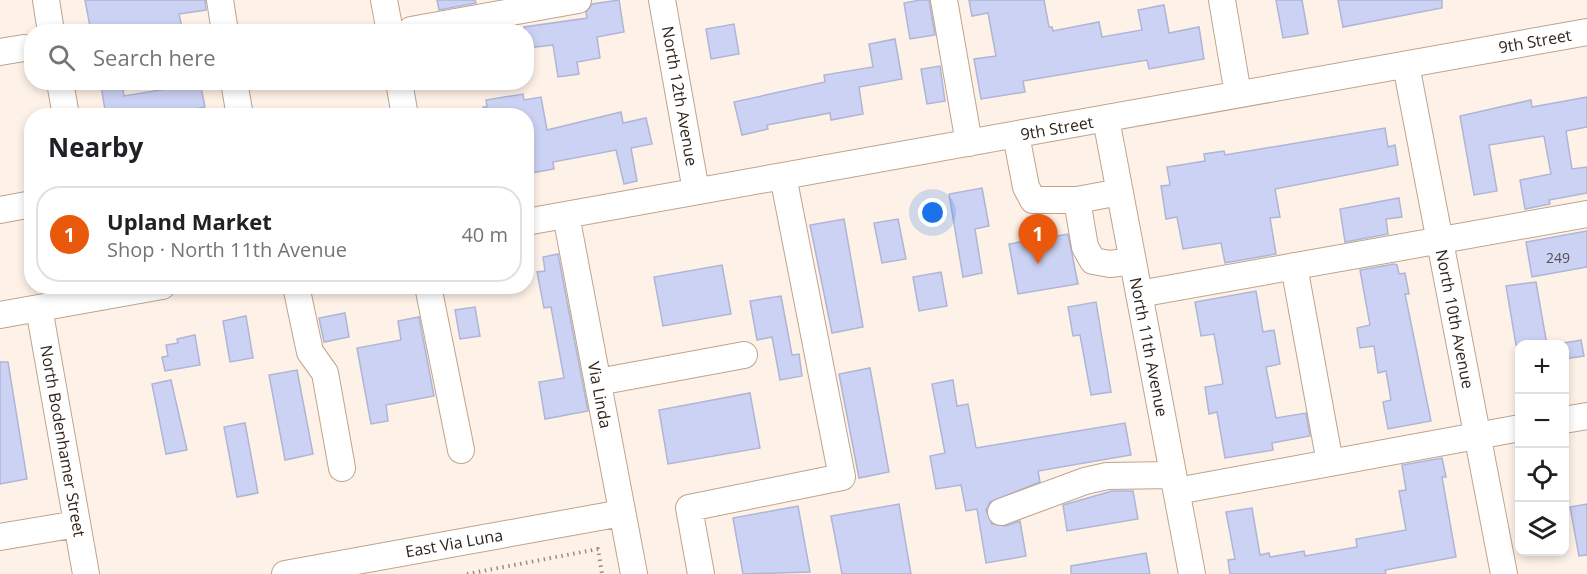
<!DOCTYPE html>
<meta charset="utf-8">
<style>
:root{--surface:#fff;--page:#f6f6f6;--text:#202124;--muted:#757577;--line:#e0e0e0;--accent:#ea580c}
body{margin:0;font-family:"Open Sans",sans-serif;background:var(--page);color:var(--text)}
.controls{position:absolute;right:18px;bottom:18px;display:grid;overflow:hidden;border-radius:12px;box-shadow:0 3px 9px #0003}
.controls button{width:54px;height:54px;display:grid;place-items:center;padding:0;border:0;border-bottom:2px solid var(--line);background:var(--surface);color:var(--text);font:30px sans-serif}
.you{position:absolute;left:933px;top:213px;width:21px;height:21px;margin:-15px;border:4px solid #fff;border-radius:50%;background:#1a73e8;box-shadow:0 0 0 9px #1a73e833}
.badge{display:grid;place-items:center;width:39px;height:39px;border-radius:50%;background:var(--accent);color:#fff;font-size:20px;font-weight:700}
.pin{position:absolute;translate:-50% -50px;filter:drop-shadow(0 2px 3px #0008)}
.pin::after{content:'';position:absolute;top:32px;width:21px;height:18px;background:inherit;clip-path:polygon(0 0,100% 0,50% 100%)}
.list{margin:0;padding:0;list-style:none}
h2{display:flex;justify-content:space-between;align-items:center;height:78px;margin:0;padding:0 24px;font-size:26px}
h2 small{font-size:20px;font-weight:400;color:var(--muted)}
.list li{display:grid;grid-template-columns:39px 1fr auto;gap:18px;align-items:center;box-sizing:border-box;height:96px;margin:0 12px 12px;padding:0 12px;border:2px solid var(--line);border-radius:24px}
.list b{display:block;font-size:22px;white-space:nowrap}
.list p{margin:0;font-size:20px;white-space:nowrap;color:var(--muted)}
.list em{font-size:20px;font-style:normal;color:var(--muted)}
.icon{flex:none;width:33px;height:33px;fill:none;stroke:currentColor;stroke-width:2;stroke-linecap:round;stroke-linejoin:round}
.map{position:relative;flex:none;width:1587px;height:574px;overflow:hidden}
.search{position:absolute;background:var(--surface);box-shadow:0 3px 9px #0003;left:24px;top:24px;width:510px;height:66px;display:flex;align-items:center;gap:15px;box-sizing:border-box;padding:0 21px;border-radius:24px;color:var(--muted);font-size:22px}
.panel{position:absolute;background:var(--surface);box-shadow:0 3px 9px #0003;left:24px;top:108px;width:510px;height:186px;border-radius:24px}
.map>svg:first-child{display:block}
</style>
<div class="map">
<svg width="1587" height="574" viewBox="0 0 1587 574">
<rect width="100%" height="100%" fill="#fef2e8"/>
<path fill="#cbd2f3" stroke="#aeb5d5" stroke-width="1.5" d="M85,0h120l1,10 -27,4 4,18h-92z
M437,0h38l1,3 -37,7z
M619,0l5,32 -27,5 3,21 -23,4 2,12 -21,3 -5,-32 -25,3 -4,-21 63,-9 -1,-6 6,-8z
M920,0h9l6,35 -25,4 -6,-36z
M969,0h75l5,27h3l1,4 46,-9 3,15 40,-7 -4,-20 26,-5 5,28 30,-6 5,32 -55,10 -2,-9 -124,21 2,11 -44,7 -7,-40 22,-3 -8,-43 -16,3z
M1276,0h26l6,34 -25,4z
M1338,0h104v8l-99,19z
M734,24l5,30 -28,5 -5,-30z
M895,39l7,40 -43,8 4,27 -32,6 -1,-7 -63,12 1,4 -26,6 -8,-33 91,-20 -1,-7 49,-8 -4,-23z
M940,66l5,35 -18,3 -6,-35z
M172,82h28l5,25 -48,9h-51l-5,-30 21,-3 2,13 49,-8z
M523,94l1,6 17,-3 6,33 74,-18 2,11 23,-5 6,26 -21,4 6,33 -13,3 -8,-34 -63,12 1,7 -28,5v-58h-42l-1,-9h4l-1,-7z
M1587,97v30l-21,4 6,38 15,-2v26l-38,7 1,4 -25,5 -5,-29 31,-6 -7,-38 -55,9 8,46 -23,4 -14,-79 71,-16 1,7z
M1385,128l3,19 7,-2 3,20 -123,24 5,28 -10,1 6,36 -51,9 -4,-20 -38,6 -6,-32 -11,2 -5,-33 9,-1 -3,-18 38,-6 -1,-7 20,-3 1,4z
M982,188l7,38 -14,3 7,44 -19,4 -14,-83z
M1399,198l3,19 -16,2 2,15 -43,8 -5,-33z
M844,219l19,108 -31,6 -22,-108z
M898,219l8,40 -24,4 -8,-40z
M1587,231v36l-55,10 -6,-35z
M1068,234l10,50 -60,10 -9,-50z
M558,254l30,157 -43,8 -6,-37 25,-4 -13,-71 -7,1 -7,-36 8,-1 -2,-14z
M1394,264l3,1 2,9 6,-1 4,21h-4l26,127 -43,8 -5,-27 8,-2 -5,-29 -8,2 -4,-27 -14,2 -3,-20 13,-3 -10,-55z
M722,265l9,49 -68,12 -9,-49z
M941,272l6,34 -28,5 -6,-34z
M1536,282l11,63h-31l-10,-59z
M1256,291l7,41 11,-2 6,34 -14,3 10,51 30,-5 4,23 -38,7 1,7 -48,8 -8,-46 -8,2 -4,-27 18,-3 -9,-50 -13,2 -6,-34z
M781,296l11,59 7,-1 3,22 -22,4 -8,-43 -15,3 -7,-39z
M1096,302l15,90 -20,3 -11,-60 -7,1 -5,-29z
M475,307l5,29 -20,3 -5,-29z
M345,313l4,24 -25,5 -5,-24z
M246,316l7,42 -23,4 -7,-41z
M419,317l15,79 -48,9 2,16 -17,3 -14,-76 44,-8 -3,-19z
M195,335l5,30 -35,6 -3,-14 6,-1 -2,-11 12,-2 -1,-4z
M1581,340l3,16 -20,3v-16z
M0,362h8l19,117 -27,5z
M870,368l19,104 -30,6 -20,-104z
M297,370l16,84 -28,6 -16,-85z
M171,380l16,70 -21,4 -14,-70z
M953,380l4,26 11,-2 8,44 149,-25 6,32 -93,16 2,11 -50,20 -4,8 6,14 14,2 14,-5 6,35 -40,7 -9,-54 -11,2 -5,-26 -25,4 -6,-33 15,-3 -13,-69z
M750,393l10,55 -92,16 -9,-54z
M245,423l13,70 -21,4 -13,-70z
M1442,458l4,19h-4l14,80 -71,13 1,4h-156l-2,-14 7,-1 -9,-47 26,-4 8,47 9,-2 1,4 34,-6 1,5 52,-9 -1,-8 50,-9 -7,-39 7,-1 -4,-25z
M1112,491h21l5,28 -71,12 -4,-26z
M899,504l12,70h-69l-11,-58z
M1587,504v51l-8,1 -9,-49z
M798,506l12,66 -67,2 -10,-56z
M1146,553l4,21h-79v-8z"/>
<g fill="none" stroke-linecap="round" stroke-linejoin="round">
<g stroke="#bfa48c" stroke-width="28">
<path id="minor" d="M46,0l5,32
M220,0l5,32
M384,0l6,32
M662,0l34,191
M944,0l25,143
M1222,0l16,94
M411,30l167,-30
M0,52l24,-4
M1406,65l98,509
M60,82l6,34
M234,82l6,34
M399,82l6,34
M1106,119l86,455
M1016,135l10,52 7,13h44l43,-8
M1077,200l8,47 8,14 17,3 23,-3
M0,210l32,-6
M566,215l68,359
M526,222l1061,-190
M1294,266l36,197
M296,286l14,66 15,21 17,95
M428,286l33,164
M1139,294l448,-80
M39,308l47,266
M0,315l162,-29
M598,382l146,-27
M1564,420l23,-4
M1177,491l343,-63
M1001,512l84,-31 22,-5 66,-1
M0,537l77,-13
M285,574l337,-61
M701,574l-12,-66 153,-31 -59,-301"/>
</g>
<path stroke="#988c83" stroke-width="4" stroke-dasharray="1.5 4.5" stroke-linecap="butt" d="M467,574l131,-25 4,25"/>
<use href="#minor" stroke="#fff" stroke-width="26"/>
</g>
<g text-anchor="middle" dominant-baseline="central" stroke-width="5" stroke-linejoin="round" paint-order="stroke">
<g font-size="14" fill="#565051">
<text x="1558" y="257">249</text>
</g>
<g font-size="16" fill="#2f241b" stroke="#fff">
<text transform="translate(1535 41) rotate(-10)">9th Street</text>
<text transform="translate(680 96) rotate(80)">North 12th Avenue</text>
<text transform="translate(1057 128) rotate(-10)">9th Street</text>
<text transform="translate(1455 319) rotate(79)">North 10th Avenue</text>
<text transform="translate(1149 347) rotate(79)">North 11th Avenue</text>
<text transform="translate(600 395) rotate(79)">Via Linda</text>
<text transform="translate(63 441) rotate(80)">North Bodenhamer Street</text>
<text transform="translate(454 543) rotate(-10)">East Via Luna</text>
</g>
</g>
</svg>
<div class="controls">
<button>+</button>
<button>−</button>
<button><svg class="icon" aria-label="locate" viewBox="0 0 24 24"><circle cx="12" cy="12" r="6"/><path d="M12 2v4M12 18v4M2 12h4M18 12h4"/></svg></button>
<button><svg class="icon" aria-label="layers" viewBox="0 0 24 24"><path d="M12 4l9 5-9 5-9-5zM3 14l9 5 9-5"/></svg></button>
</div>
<div class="you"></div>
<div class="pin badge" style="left:1038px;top:264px">1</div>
<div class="search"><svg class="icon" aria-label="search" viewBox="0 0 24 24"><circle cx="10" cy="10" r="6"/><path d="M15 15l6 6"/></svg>Search here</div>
<section class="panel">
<h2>Nearby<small></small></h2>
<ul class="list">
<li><span class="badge">1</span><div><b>Upland Market</b><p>Shop · North 11th Avenue</p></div><em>40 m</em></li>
</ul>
</section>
</div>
